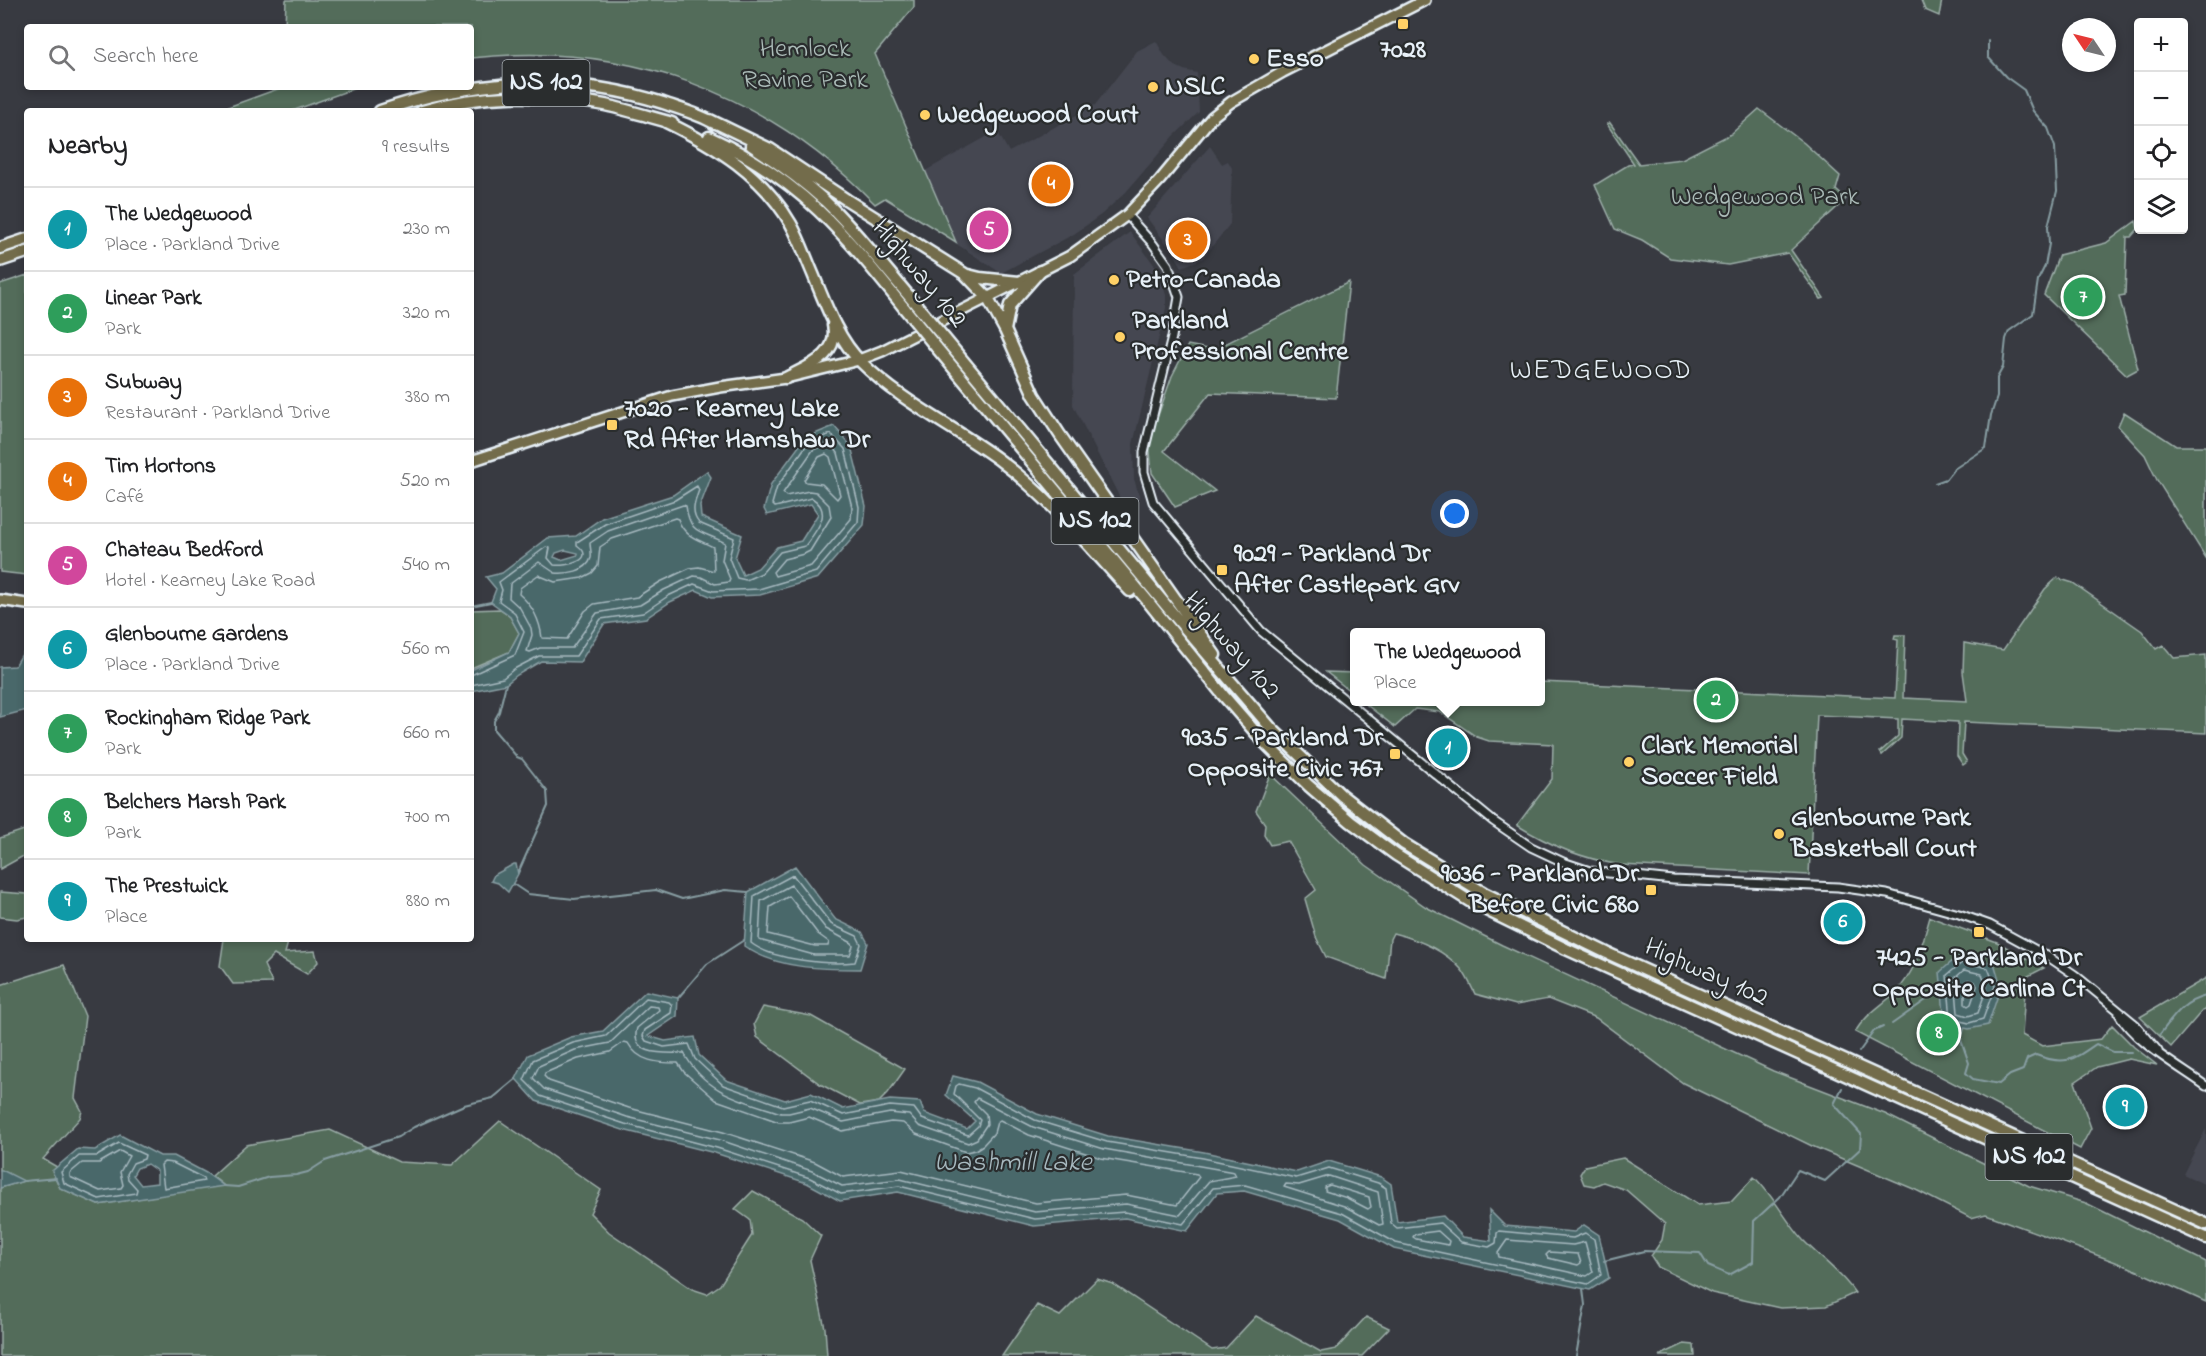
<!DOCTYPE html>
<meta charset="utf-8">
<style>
:root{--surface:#fff;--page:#f6f6f6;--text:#202124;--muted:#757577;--line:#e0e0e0;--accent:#0f766e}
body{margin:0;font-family:"Indie Flower",sans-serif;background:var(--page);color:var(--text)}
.controls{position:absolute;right:18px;top:18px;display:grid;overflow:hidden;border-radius:6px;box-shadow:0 3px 9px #0003}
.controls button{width:54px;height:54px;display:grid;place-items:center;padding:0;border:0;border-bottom:2px solid var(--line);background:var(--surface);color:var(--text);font:30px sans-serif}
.compass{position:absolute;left:2062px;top:18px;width:54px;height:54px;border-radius:50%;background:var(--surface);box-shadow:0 3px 9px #0003;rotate:305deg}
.you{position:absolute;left:1455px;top:514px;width:21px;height:21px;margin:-15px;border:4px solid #fff;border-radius:50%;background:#1a73e8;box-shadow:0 0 0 9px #1a73e833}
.badge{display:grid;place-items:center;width:39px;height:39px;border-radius:50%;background:var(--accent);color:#fff;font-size:20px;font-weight:700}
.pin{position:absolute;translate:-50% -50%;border:3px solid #fff;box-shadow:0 2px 6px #0006}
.popup{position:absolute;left:1350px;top:628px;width:195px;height:78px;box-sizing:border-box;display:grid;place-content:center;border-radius:6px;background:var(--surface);filter:drop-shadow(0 2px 4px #0005);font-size:20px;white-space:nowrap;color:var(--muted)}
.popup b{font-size:22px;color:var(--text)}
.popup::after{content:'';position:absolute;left:50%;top:100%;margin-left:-12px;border:12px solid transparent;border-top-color:var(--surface)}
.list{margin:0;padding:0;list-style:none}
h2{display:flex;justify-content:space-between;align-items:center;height:78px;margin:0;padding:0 24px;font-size:26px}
h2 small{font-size:20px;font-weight:400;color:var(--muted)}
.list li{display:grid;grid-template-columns:39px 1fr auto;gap:18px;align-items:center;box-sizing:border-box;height:84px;padding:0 24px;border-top:2px solid var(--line)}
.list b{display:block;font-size:22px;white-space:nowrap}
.list p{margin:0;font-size:20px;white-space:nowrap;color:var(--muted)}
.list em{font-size:20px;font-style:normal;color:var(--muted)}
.icon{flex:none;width:33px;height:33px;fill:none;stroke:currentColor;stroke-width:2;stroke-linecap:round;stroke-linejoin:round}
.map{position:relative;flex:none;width:2206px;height:1356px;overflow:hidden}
.search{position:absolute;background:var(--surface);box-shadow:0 3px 9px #0003;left:24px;top:24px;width:450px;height:66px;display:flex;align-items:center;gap:15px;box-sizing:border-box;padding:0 21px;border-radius:6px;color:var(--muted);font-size:22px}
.panel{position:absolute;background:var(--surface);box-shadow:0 3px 9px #0003;left:24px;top:108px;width:450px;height:834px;border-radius:6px}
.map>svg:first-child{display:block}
</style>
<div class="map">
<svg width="2206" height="1356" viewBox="0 0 2206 1356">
<rect width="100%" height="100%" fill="#383a41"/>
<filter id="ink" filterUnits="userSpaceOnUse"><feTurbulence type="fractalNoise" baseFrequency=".0167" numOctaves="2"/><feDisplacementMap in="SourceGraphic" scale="12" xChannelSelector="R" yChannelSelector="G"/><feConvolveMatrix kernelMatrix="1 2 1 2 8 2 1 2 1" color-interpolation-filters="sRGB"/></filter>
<g filter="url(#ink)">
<path fill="#454751" d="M1156,41l8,14 9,10 11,5 13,3 2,39 -25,24 -48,56 -24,22 -28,20 -73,39 -46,-30 -30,-72 72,-40 12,21 86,-47 42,-54z
M1210,146l12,18 6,-3 4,7 -2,56 -28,35 -20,8 -7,-12 -28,-37z
M1130,232l28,38 8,25v13l-33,136 1,35 6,19 -16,8 -51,-101 1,-131z
M2206,1129v56l-23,-11z"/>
<path fill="#526c5a" stroke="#9daea9" stroke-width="1.5" d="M286,0h628v7l-39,47 81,188 -71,-44 -10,6c-108,-111 -249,-164 -404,-146v-31h-186z
M1921,0h21l-3,16 -14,-6z
M283,87h75l-66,24h-75z
M1759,109l45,34 36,33 -4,14 10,9 -55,51 33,48 -3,1 -33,-46 -60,12 -58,-7 -28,-18 -27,-11 -20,-44 33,-20 6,-1 -27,-40 3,-1 29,41 43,-5 49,-25z
M2136,221l2,8 -7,8h-4l-2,58 -6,1 19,73 -11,6 -83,-80 15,-40 47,-12z
M27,275v300l-27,-3v-288z
M1349,282l-13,116 -126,-5 -46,58 51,40 -40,16 -23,-34 -3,-32 23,-65 16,-31 25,5z
M2124,412l52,34h30v112l-49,-78 -12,-25 -27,-29z
M2057,578l16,5 69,48 14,18 7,-4 11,13 32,-3v78l-242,-11 -2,32 5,8 -4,3 -6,-9 1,-34 -56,-3 -1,19 -19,17 -2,-3 18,-16v-17l-81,-4 -8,160 -188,-10c-38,-6 -71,-19 -104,-40l35,-46 1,-35 -64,-3 -12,-4 -37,-25 -25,-3 -20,18 -32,-25h178v-20l354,16 3,-58 -4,-1 1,-4h10l-2,63 64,3 -4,-29 1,-29 39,7 42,-61z
M500,609l9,6 10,18 -10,19 -38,16v-58z
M1326,672l29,1v22z
M1270,774l96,91 60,42 76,38 271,126 112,43 144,72 57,17 120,59v40l-77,-35 -143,-53 -15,4 -55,-28 -104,-44 -129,-63 -87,-65 -48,-19 -32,6 -41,-11c-4,-8 -8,-18 -14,-25 -17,-19 -44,-30 -68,-36l-3,6 -4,40 -60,-22 -10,-20 -11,-38 11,-9 -28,-49 -18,4 -6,-10 1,-11 -9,-13z
M27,829v25l-27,15v-31z
M0,892l27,2v23l-10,2 -17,-2z
M1930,917l67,25 47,26 -18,9 -4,58 20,11 59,-7 11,-14 22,22 23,18 -28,-6 -32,8 -22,15 16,46 -11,21 -225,-117c10,-17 26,-26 40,-39 21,-21 27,-48 35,-76z
M224,939h65l-4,14 30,-2 3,11 -11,12 -33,-19 -10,10 8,18 -39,1 -13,-18z
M64,965l21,51 -10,82 7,13 -2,7 -37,41 14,8 -4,5 7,16 38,17 125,-20 -11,-9 34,-31 84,-15 69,32 53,3 48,-44 101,69 -11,23 19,19 83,57 15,5 13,-9 32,-50 -2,-15 -15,-11 18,-18 49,27 19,18 -11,24 15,68 2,28h-827v-168l23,-7 -23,-11v-185z
M2206,978v32l-4,1 -31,36 -31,-30z
M763,1007l48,9 94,53 -17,24 -9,9 -19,3 -40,-21 -63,-47 -3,-13z
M1623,1158l75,47 34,-4 22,-24c20,19 31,43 49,63 17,18 38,32 52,53l-29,13 -46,2 -68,-15 -54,-26 -7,-11 11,-16 3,-16 -39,-34 -23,-8 -9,4 -10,-2 -4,-10 5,-8z
M1097,1279l16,5 99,66 14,-2 30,-32 65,36 15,-3 30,-32 23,11 -27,28h-360l35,-51 23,11z
M1684,1344l10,1 1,11h-36z"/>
<path fill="#48676b" stroke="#889ea3" stroke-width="1.5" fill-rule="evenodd" d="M834,426l17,20 15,60 -2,19 -46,53 -58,17 -48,2 -16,-7 -26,12 -24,16 -42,6 -24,38 -39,-1 -24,14 -11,9 -35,7v-21l38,-18 10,-19 -10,-18 -18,-13 5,-13 -10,-12 16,-4 46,-35 28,-2 26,-18 71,-23 34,-24 4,6 -11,29 1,11 41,18 -7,23 8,17 15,-7 19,-21 24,-6 17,-27 -7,-10 -44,11 -3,-6 7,-25 34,-46zM565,550l13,3v2l-17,5 -7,-3 2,-4z
M27,646v64l-27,7v-50l15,-1z
M514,864h2l2,10 -10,18 -10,-9 -7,-2 3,-6z
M795,866l40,53 27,13 6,11 -8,26c-38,0 -84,0 -116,-23l4,-54z
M1962,956l32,7 7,23 -13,39 -19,4 -24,-5 -5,-52 15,-13z
M646,991l32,7 -1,18 -29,20 17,5 30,-4 4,18 27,25 59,20 26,-7 32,16 47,-9 30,2 4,11 43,16 8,-8 -29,-26 7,-19 24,6 60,32 71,22 96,16 93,20 32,-11 52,16 10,7 6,38 46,-6 20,21 28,4 -2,-31 16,16 69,6 10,-7 15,10 10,43 -19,12 -196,-41 -54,-30 -96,-28 -27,2 -30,38 -62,-13 -91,8 -136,-34 -58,9 -33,-18 -92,-30 -92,-23 -87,-29 -20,-22 12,-24 43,-18 32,-6z
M120,1135l40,21h14l32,17 18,13 -126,19 -38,-17 -8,-17 26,-22 17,1zM147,1164l10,7v12l-16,2 -8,-10 4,-7z
M0,1170h2l22,11 -24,7z"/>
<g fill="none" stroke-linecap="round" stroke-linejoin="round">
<path stroke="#a8bac0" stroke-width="1.5" d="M828,443l3,1 7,9 14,54 -1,12 -40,47 -36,10 -2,-4 11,-13 20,-5 6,-3 21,-34 -2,-12 -13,-13 -7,-1 -23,5 -3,-3 30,-43z
M826,454l4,3 10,38 -3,4 -15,-15 -16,-2 -2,-2 15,-23z
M683,505l3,1c4,30 16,24 39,37l-3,17 8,19 -1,3 -14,2 -14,-7 -7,-1 -30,14 -24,15 -43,8 -25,35h-32l-10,4 -3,-1 5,-16 -1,-7 -11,-20 -11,-10 1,-14 29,-22 16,11c11,1 32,-1 36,-15 1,-5 -1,-10 -1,-15l18,-12z
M675,518l3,1c6,18 20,20 35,28l1,24 -15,-4 -9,1 -30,14 -23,15 -43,7 -9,7 -18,28 -25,-1c-2,-17 -10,-33 -23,-44l1,-6 18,-13 17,7 27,-4 10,-5 6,-7 2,-19 12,-8z
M471,675l44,-20 9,-23 -10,-20 -15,-11 3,-11 -3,-8 47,-35 4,1 -2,10 6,7c12,2 44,-5 23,-20v-3l28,-18 70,-24 22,-14 2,4c-4,11 -9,23 0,33l35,15 -5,20 8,20 9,2 16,-7 18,-21 25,-6c11,-15 29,-34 7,-48l-37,9 -3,-3 5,-17 31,-44 23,-9 14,15 14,58 -1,15 -42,50 -57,17 -46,2 -19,-7 -26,12 -25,17 -42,6 -25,37h-37l-25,13 -11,9 -32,7
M793,875l38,49 26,12 4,8 -6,18c-27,3 -83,-2 -104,-19l3,-47z
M791,885l35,44 26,14 1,3 -3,9h-36l-55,-15 2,-39z
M789,896l29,38 11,8 -1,4h-13l-47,-12 2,-27z
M1963,962l25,6 7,18 -12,33 -14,4 -18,-4 -4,-44z
M1964,970l18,4 5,13 -9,26 -10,3 -10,-3 -3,-35z
M1968,980l7,2 2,4 -6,18 -3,2 -3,-2v-21z
M646,998l23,4 3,3 -1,8 -26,17 -2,6 3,5 18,6 25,-3 6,15 28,26 60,21 27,-6 33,15 47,-9 24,2 8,11 46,16 10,-9 2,-6 -26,-26 2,-8 3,-2 16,4 60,32 72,22 96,16 93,20 33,-10 49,15 8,5 5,35 6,5 43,-5 21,19 28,5 7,-4 1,-10 2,-2 74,7 12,-5 9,6 7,36 -13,9 -192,-41 -54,-30 -97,-28 -32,3 -30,36 -58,-12 -90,7 -136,-33 -58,8 -31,-16 -93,-30 -92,-24 -85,-28 -16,-16 9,-20 40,-17 33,-7z
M649,1006l9,1 1,3 -22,18c-8,29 30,25 47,25 21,40 57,47 97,60h8l21,-5 33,14 47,-9 19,2 10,11 49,17 9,-4 10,-15 -1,-10 -12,-12 3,-4 56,29 71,22 130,23 2,4 -27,5 -29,34 -54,-11 -91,8 -135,-33 -58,7 -30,-15 -92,-31 -93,-23 -83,-28 -11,-11 6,-12 36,-16 35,-7z
M624,1042l4,1c10,19 30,20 50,20l6,9 32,28 63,22h10l20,-5 33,14 49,-9 12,1 13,11 50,18 9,-2 8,-5 11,-12 3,-11 3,-2 29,15 72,23 96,16 2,3 -22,28 -51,-10 -90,8 -135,-33 -58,7 -28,-15 -92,-30 -94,-24 -80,-27 -5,-5 1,-3 33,-14 32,-7z
M119,1143l26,12 -1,4 -11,4 -6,11 1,5 9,10 -1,4 -37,6 -35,-16 -3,-11 18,-16h18z
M120,1151l9,5 -9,16 3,13 -2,3 -21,3 -30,-14v-4l12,-10h17z
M164,1162l9,1 30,15 1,3 -40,7 -3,-23z
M1329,1176l49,16 5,32 -4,1 -35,-19 -60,-19 2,-3 13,1z
M1330,1185l39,12 2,10 -3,2 -21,-11 -22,-7v-4z
M1438,1231l11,10 -1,4 -32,-6 -3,-2 2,-3z
M1507,1240l66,5 12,-3 8,30 -6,4 -88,-19 -1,-4z
M1549,1252l29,2 3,9 -3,2 -30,-7 -2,-3z"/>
<path stroke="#889ea3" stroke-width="2" d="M1935,483l11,-4 8,-10 32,-21 5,-33 6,-18v-19l6,-11 3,-28 3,-8 24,-17 5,-34 7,-14 4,-22 -1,-18 9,-35 -2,-44 -7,-19 -15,-17 -9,-21 -18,-13 -18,-20v-16
M471,606l20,-4
M506,684l-7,28 -5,9v9l23,27 5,2 25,32 1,15 -30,67
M513,884l15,10 46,5 82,-9 26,9 43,-9 23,2
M678,998l29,-34 37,-24
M1892,1024l51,-36
M1964,1029l-3,11 8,23 -3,10 7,6 26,5 11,-9 13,-5 4,-11 9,-4c29,11 37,5 60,-11l17,8h18
M2160,1034c15,-19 22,-32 46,-38
M1859,1052l15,-21 9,-4
M24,1181l32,-3
M224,1186l14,1 31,-10 27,-2 12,-3 17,-11 73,-24 16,-10 50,-22 29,-7 23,-19
M1604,1261l40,-10 56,2 8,13 21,9 24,-13 1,-41 26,-24 18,-27 27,11 35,-32 1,-15 -27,-30 8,-16
M1576,1356l9,-51 -2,-16"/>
<g stroke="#e8f1f8" stroke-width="11">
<path id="minor" d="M1127,215l26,29 15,21 11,32 -7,40 -28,115v20l9,30 108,129 232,190 38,26 32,15 27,9 83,9 165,7 49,7 72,20 31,11 57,31 28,19 61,50 22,26
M2119,1014c15,28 61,53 87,72"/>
</g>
<g stroke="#e8f1f8" stroke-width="14">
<path id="major" d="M471,461l201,-65 48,-9 66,-9 73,-18 23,-9 188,-95 57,-41 33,-35 52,-63 19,-15 52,-30 142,-72
M0,600l27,4"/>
</g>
<g stroke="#e8f1f8" stroke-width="15">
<path id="highway" d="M380,111c92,-32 190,-38 283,-8 17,6 36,11 51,20
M422,111c58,-18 123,-18 183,-6 23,5 45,12 67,18
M710,120l60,29 77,51 118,74 22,23 18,33 29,65 26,40 155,220
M666,122c50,24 97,53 125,102 9,16 15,34 22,50 12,29 25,66 48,88 40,40 92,64 137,97 50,37 90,86 132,132
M709,137c91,42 135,96 196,172
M751,145c26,17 51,35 74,56 32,31 60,67 89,101
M0,248l27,-9
M0,261l27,-9
M968,275l12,3 39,4
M1005,330l5,-25 30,-34
M945,339l239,288 87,101 70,67 63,49 80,49 123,60 599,271
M936,347l210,252 77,96 41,47 45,44 42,36 45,33 78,49 92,45 640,289
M786,378c22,-12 54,-22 47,-53"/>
</g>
<use href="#minor" stroke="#2a2d2e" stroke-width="7"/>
<use href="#major" stroke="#736c4b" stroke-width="9"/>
<use href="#highway" stroke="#736c4b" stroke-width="10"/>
<g stroke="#e8f1f8" stroke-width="15" stroke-linecap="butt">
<path id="highway-bridge" d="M914,302l31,37
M905,309l31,38"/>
</g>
<use href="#highway-bridge" stroke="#736c4b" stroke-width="10"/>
</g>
</g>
<g fill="#ffd166" stroke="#2a2d2e" stroke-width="2">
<rect x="1397" y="18" width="12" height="12" rx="3"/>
<circle cx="1254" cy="59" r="6"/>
<circle cx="1153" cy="87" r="6"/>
<circle cx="925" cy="115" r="6"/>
<circle cx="1114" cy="280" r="6"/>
<circle cx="1120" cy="337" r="6"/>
<rect x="606" y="419" width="12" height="12" rx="3"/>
<rect x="1216" y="564" width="12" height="12" rx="3"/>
<rect x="1389" y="748" width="12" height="12" rx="3"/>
<circle cx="1629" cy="762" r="6"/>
<circle cx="1779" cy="834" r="6"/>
<rect x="1645" y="884" width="12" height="12" rx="3"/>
<rect x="1973" y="926" width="12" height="12" rx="3"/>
</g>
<g text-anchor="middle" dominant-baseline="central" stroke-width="4.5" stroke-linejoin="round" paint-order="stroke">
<g fill="#2a2d2e" stroke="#afb6bb" stroke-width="1.5">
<rect x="502.5" y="60" width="87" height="46" rx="4.5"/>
<rect x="1051.5" y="498" width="87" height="46" rx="4.5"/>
<rect x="1985.5" y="1134" width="87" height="46" rx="4.5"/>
</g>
<g font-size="26" font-weight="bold" fill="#e8f1f8">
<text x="546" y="83">NS 102</text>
<text x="1095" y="521">NS 102</text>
<text x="2029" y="1157">NS 102</text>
</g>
<g font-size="27" fill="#acbcb9" stroke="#2a2d2e">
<text x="805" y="49">Hemlock<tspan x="805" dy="31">Ravine Park</tspan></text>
<text x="1765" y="197">Wedgewood Park</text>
</g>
<g font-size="27" font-weight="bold" fill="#e8f1f8" stroke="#2a2d2e" text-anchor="start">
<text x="1403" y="50" text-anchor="middle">7028</text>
<text x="1266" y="59">Esso</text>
<text x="1165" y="87">NSLC</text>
<text x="937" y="115">Wedgewood Court</text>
<text x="1126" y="280">Petro-Canada</text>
<text x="1132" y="321">Parkland<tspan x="1132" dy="31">Professional Centre</tspan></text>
<text x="624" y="409">7020 - Kearney Lake<tspan x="624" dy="31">Rd After Hamshaw Dr</tspan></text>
<text x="1234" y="554">9029 - Parkland Dr<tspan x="1234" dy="31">After Castlepark Grv</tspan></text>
<text x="1383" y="738" text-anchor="end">9035 - Parkland Dr<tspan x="1383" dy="31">Opposite Civic 767</tspan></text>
<text x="1641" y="746">Clark Memorial<tspan x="1641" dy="31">Soccer Field</tspan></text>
<text x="1791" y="818">Glenbourne Park<tspan x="1791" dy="31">Basketball Court</tspan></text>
<text x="1639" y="874" text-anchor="end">9036 - Parkland Dr<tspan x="1639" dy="31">Before Civic 680</tspan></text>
<text x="1979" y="958" text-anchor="middle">7425 - Parkland Dr<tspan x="1979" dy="31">Opposite Carlina Ct</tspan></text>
</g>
<g font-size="27" fill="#e8f1f8" stroke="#2a2d2e">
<text transform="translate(919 274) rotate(50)">Highway 102</text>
<text transform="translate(1231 646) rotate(49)">Highway 102</text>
<text transform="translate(1706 973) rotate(24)">Highway 102</text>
</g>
<g font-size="28" letter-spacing="1.5" fill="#e8f1f8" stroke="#2a2d2e">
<text x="1601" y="371">WEDGEWOOD</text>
</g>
<g font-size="28" font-style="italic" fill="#a8bac0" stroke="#2a2d2e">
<text x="1013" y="1163">Washmill Lake</text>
</g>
</g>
</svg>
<div class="controls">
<button>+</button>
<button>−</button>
<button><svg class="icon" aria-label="locate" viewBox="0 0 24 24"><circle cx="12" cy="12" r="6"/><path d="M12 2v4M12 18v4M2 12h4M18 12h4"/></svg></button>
<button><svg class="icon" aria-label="layers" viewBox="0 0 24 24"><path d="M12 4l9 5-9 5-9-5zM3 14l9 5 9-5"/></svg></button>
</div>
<svg class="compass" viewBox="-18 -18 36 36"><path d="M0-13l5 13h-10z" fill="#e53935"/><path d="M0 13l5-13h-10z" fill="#757577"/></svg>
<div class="you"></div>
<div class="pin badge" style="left:1448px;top:748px;background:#0f9aa8">1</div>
<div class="popup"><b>The Wedgewood</b>Place</div>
<div class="pin badge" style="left:1716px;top:700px;background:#2e9e5b">2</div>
<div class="pin badge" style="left:1188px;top:240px;background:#e8710a">3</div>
<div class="pin badge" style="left:1051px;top:184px;background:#e8710a">4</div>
<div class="pin badge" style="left:989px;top:230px;background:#d1479c">5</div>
<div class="pin badge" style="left:1843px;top:922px;background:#0f9aa8">6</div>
<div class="pin badge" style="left:2083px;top:297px;background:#2e9e5b">7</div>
<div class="pin badge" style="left:1939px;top:1033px;background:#2e9e5b">8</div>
<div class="pin badge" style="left:2125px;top:1107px;background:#0f9aa8">9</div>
<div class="search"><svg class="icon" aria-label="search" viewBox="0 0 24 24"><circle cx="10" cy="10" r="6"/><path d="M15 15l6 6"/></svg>Search here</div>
<section class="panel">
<h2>Nearby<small>9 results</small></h2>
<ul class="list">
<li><span class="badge" style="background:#0f9aa8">1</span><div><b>The Wedgewood</b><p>Place · Parkland Drive</p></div><em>230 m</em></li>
<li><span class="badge" style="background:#2e9e5b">2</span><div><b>Linear Park</b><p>Park</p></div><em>320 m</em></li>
<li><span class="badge" style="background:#e8710a">3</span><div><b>Subway</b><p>Restaurant · Parkland Drive</p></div><em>380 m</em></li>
<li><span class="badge" style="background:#e8710a">4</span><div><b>Tim Hortons</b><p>Café</p></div><em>520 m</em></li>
<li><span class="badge" style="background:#d1479c">5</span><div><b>Chateau Bedford</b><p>Hotel · Kearney Lake Road</p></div><em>540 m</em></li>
<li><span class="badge" style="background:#0f9aa8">6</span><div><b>Glenbourne Gardens</b><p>Place · Parkland Drive</p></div><em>560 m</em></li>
<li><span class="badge" style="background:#2e9e5b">7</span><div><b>Rockingham Ridge Park</b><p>Park</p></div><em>660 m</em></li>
<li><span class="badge" style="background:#2e9e5b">8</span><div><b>Belchers Marsh Park</b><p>Park</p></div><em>700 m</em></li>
<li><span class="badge" style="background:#0f9aa8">9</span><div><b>The Prestwick</b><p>Place</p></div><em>880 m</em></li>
</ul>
</section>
</div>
